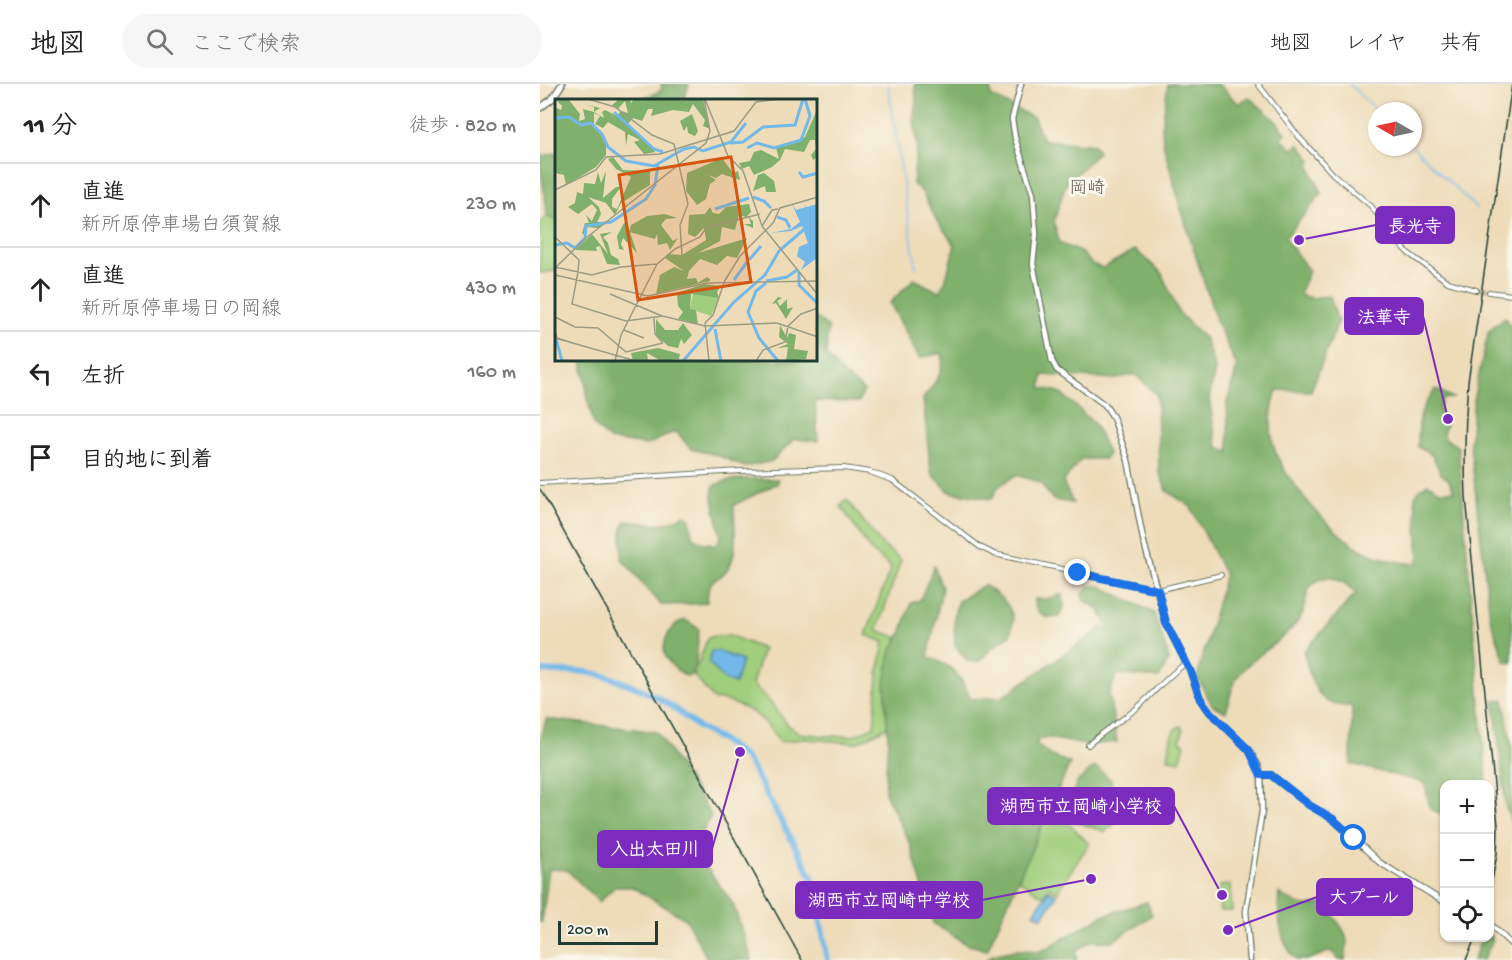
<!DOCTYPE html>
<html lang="ja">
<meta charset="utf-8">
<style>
:root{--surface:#fff;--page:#f6f6f6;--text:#222;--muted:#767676;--line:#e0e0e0}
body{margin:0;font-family:"Gochi Hand","Klee One",sans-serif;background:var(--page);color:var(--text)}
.controls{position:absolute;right:18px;bottom:18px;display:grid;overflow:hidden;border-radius:12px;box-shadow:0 2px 4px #0004}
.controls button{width:54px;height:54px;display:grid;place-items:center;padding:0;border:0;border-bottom:2px solid var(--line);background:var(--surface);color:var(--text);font:30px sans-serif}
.compass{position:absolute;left:828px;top:18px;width:54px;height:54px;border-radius:50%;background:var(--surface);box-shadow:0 2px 4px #0004;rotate:279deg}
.scale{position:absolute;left:18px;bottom:15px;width:100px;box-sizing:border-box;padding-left:6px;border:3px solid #1f3d34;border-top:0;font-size:16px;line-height:21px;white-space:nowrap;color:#1f3d34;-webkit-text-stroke:4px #fbf7ec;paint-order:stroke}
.stop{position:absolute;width:18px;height:18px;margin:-14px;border:4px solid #1a73e8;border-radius:50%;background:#fff}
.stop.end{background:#1a73e8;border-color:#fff;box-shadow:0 2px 6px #0008}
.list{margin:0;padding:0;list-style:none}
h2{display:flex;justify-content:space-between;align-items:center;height:78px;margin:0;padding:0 24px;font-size:26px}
h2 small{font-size:20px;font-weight:400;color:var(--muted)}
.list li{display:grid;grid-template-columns:39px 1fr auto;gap:18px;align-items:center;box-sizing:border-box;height:84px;padding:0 24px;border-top:2px solid var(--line)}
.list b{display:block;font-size:22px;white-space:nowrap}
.list p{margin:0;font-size:20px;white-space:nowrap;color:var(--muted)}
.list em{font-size:20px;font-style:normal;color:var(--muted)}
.icon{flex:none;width:33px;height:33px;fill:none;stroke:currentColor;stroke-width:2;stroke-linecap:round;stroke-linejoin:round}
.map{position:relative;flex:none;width:972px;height:876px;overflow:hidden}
header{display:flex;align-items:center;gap:36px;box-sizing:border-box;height:84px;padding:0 30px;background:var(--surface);border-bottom:2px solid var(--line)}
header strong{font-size:28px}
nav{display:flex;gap:33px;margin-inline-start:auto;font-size:21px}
.search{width:420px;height:54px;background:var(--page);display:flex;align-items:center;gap:15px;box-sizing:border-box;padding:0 21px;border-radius:33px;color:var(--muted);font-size:22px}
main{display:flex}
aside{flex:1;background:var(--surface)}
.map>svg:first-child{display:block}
</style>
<header>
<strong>地図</strong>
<div class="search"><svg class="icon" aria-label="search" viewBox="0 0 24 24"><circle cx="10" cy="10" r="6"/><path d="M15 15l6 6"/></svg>ここで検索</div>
<nav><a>地図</a><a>レイヤ</a><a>共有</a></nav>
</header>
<main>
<aside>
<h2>11 分<small>徒歩 · 820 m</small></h2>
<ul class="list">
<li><svg class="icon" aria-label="ahead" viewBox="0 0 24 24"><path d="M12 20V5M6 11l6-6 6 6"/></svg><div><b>直進</b><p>新所原停車場白須賀線</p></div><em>230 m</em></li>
<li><svg class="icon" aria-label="ahead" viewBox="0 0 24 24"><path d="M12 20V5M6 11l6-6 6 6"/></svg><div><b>直進</b><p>新所原停車場日の岡線</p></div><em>430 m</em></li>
<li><svg class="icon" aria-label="left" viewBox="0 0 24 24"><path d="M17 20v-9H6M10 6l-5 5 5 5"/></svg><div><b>左折</b></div><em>160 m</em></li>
<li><svg class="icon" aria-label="arrive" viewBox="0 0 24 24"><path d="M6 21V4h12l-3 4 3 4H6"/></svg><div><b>目的地に到着</b></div></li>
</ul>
</aside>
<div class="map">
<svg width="972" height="876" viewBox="0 0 972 876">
<rect width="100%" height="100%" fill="#fbf7ec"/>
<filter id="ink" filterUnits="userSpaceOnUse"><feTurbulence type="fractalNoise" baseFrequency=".0167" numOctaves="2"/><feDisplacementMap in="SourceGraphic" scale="12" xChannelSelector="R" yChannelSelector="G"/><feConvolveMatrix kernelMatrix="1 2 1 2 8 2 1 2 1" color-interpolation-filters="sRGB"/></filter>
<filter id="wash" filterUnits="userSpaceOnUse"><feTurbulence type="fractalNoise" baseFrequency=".008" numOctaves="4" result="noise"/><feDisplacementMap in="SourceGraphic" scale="24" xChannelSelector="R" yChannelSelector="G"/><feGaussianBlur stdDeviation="1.35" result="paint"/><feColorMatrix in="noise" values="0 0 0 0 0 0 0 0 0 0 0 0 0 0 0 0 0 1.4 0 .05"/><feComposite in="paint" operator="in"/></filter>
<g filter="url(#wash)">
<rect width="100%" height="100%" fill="#eedcb9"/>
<path fill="#a0ce7c" stroke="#608658" stroke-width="1.5" d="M7,133l9,3v51l-16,2v-51z
M307,416l34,44 20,16 -24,70 21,8c-15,33 -13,54 -11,89l-31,16 -51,-4 -25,3c-17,-23 -20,-29 -48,-39 -6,-2 -11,-5 -18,-3l-20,-25 14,-38 21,-2 34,14 -11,35 19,19 17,22 11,8 25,3h28l22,-9 4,-53 6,-32 -18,-7 25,-68 -20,-16 -30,-45z
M641,642l2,3 -3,12 5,3 -5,17 -12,-2 3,-22 4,-8z
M502,737l29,4 18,19 -32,48 -7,-5 -7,9 -35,-23z
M690,801l2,26h-12v-25z"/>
<path fill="#80b16c" stroke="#507750" stroke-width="1.5" d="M121,0h28l-5,16h-47c8,-4 19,-5 25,-11z
M375,0h75l1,12 43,22 9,22 51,5 4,7 -33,34 -11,36 5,21 23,10 10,11 11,4 32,-18 26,22 18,41 26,26 10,30 -6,30 8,47 12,7 -2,-51 10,-35 -21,-47 -35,-111 -18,-66 -1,-18 6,-41h50l21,20 10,-7 27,24 10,12 -5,6 12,10 6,-5 13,16 -3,5 13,28 -37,45 24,33 -9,20 2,5 10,2 18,-2 8,26 -27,69 -34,-1c-6,18 -8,35 -4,54 8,34 63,95 95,109 15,6 32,10 49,11l2,-8 -4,-60 4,-6 9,-6 12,7h14l-6,-12 -7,-5 -9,-19 -14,-8c1,-28 -1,-35 18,-58l17,9 -10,1 -4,9 3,13 4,3 -3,10 2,4 13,9 29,337h-43v31l-14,-6 -5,-26 -74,-19 1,-58c-6,0 -13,0 -19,-2 -20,-6 -25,-35 -29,-52l52,-59c-10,-10 -22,-19 -37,-13 -16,7 -11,24 -18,36 -14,25 -56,43 -66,65 -4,9 -6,21 -9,31l-14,-7 -15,-28 28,-102 -34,-68 -24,-16 -8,-19 -2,-77 -22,-21 -19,5 -73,-4 -2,13 18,4 17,14 19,19 13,28 -3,6h-24l-18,23 10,21 -20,-3 -13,-18 -24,-7 -18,12 -6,12 -42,-7 -19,-19 -8,-74c10,-13 23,-29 19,-46l-23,5 -29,-55 24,-24 25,13 6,-10 10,-37 -18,-24 -15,-29 -9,-8 4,-38 -3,-28 2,-17z
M16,69v66l-9,-2c0,-20 -7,-39 -7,-60z
M965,233l7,11v335l-7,-2 -15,-43 -20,-174 4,-48 15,-66z
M276,234l12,9 -2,28 17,19 21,17 -5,11 -44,-1 3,40 -24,-2 -22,22 -27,6 -28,-12 -26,-6 -15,-18 -29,14 -37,-5 -16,-15 -5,-20 -7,-45h234z
M238,395v4l-44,22c0,28 9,63 -22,76l-4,10 -1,11 -10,2 -36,1 -39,-46v-31l4,-7c21,3 40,6 58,-6l6,3 2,19 11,6 14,1 4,-8 -8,-37v-12c16,-12 46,-7 65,-8z
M394,482l8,22 -14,69c27,10 31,17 43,42l31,-2 101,-70 2,4 3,-4 -9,-18 -15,-9 -2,-5 8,-9h10l54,27 15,46 -10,19 -42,-4 -8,20 8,48 -31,3 -37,-7 -11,1 -1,6 14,11 19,7 -83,187 -21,-6 -33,-21 -23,-79 -25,-52 3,-55 -3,-54 5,-30 11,-19 10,-31 9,-3z
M444,501c11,7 28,20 29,35 0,5 -2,10 -3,15l-17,12 -15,15 -10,-1 -13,-15 -1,-30 4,-15z
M518,511h5l1,12 -6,10c-14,2 -24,-3 -23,-18h12z
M145,536l14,9 -3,34 -5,12 -5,1c-8,-5 -17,-11 -21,-21 -4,-14 7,-32 20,-35z
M964,616l8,48v76l-6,-16 -12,-107z
M6,635l111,13 54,83 -17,35 39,54 19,56h-44l-22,-41 -54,-32h-18l-15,15 -32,-32 -18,-1 -7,52 -2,2v-182z
M555,683l16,13 7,41 -13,11 -43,-15 16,-36z
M739,809c19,13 24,16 46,10 5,12 18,22 21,33 2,7 0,16 -1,24h-6l-8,-9 -24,9h-10c-17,-15 -20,-45 -18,-67z
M607,818l5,13 -39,26h-22l-15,10 1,9h-91l7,-5 22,-5 27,1 60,-35z
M950,850l3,6 -10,20h-10l9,-22h8z"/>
<path fill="#72b9e9" stroke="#487b8e" stroke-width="1.5" d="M171,567h7l24,10 -7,23 -10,-4 -16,-17z
M509,806l8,5 -15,23 -8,-5z"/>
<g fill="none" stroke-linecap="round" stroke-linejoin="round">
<path stroke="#72b9e9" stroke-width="1.5" d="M348,0l28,184
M809,0l28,27
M873,63l64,62"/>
<path stroke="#72b9e9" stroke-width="6" d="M0,586c17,5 34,-1 51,3 20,3 57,18 74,29 12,7 22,17 33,25 18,11 35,18 50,34l64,116 16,83"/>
</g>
</g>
<g filter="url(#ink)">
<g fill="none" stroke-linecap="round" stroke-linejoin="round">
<path stroke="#c5bc9e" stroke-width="4" stroke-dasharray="4 2" stroke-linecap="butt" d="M936,206l13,2"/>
<g stroke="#677563" stroke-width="6">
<path id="tertiary" d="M718,0l41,53 34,37 38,32 25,34 12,13 40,29 28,8
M949,208l23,3
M0,399l201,-12 103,-3 26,4 22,8 88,67 14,7 164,36 63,-15
M548,661c15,-14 33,-24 49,-37 17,-15 30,-32 49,-45"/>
</g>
<g stroke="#677563" stroke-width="7">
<path id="secondary" d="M481,0l-9,35 3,19 18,56 3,41 -3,29 19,97 5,9 48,35 8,12 15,43 15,79 23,84 24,47 10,28 10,14 39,38 9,15 3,10 1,36 -16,100 4,49
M721,691h10l38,30 24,14 46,43 65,40
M950,840l22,21"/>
</g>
<g stroke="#677563" stroke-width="8">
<path id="trunk" d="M0,24l12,-9 10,-15"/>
</g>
<use href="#tertiary" stroke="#fff" stroke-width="4"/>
<use href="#secondary" stroke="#fff" stroke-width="4.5"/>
<use href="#trunk" stroke="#fff" stroke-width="5"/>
<path stroke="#1f3d34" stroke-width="1.5" d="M0,405l262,471
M950,807l7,-37 1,-28 -32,-329c-2,-39 -1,-76 2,-115l44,-298
M926,876l9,-22"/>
</g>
</g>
<g fill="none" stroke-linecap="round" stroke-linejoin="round" filter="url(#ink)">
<path stroke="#1a73e8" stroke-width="8" d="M538,489l80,17 8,33 24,47 10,28 10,14 39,38 12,25h10l38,30 24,14 21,19"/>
</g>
<g text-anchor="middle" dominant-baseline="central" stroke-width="6" stroke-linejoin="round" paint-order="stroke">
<g font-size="18" fill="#625b51" stroke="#fbf7ec">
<text x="547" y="105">岡崎</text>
</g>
</g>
<g transform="translate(15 15)">
<rect width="262" height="262" fill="#eedcb9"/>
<path d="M138,195l26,4 -8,18 -21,-7z" fill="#a0ce7c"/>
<path d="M0,0l14,1 11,14 -1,7 6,-2 -2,-10 11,3v-5l-10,-3 16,4 -6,4 10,6 -2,-6 3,-2 12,6 4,-5 7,2 -3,-12 -7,8 -6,-4 7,-6h11l1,4 3,-4h69l7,30 -7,-3 2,-6 -12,-16 -4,8 -16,-2 -22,6 2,-7h-5l-6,12 -9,-3 -5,6 26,24 1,4 -11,2 -10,-12 6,-2 -12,-6 -2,12 -1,-14 -17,-10 -5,6 -8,-4 5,-8 -6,-3v13l12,15v14l-10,12 -30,18 -2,-10 -9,-2v-66l6,3 1,-4zM262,11v47l-4,3 -2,-5 5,-6 -1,-9h-5l-6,12 -19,-3 -5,11 -8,7 -18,8 -5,-9 -7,3 -3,-6 11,-2 4,-9 7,-2 18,9 -3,-11 29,-11zM137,15l6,17 -3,5 -7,-3 -1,-7 -3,5 -4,-10zM58,58l10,13 27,1v14l-29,18 -6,12 -9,-12 -18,-6 11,10 2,7 -4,8h9l-8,6 -12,-1v10l-4,-4 3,-10h4l-3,-8 6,6 5,-11 -5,-6 -14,10 -10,-7 7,-4 2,-11 6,2 1,-11 11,1 3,-12 3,11 5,-12 -3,27 13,-11h5l-9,12v8l5,2 14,-32 -15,-8 -8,-10zM167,59l11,15 5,-2 2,9 -18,-6 -6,4 -8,-3 8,5 -6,4 -4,15 -9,6 -11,-14 1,-18zM209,74l10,8 2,11h-10l-1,-6 -12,5 5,-16zM194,105l2,8 -4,4 6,5v7l-9,-4h7l-2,-6 -10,-3 -4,15 -13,-3 -2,14 -22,12 49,-15 -10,20 -10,-2 -10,9 -17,-6 -11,12 -2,8 9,-1 2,5 9,-6 3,2v2l-54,13 4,-19 14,-8 10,4 -19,-13 3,-4 14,1 24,-15 -2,-12 -9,9 -7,-3 1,-19 16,-1 5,-7 3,6 6,1 7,-7zM110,115l12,4 -11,1 -5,6 12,16 5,-3 -8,12 -3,-7 -9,2 -1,-11 -2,5 -26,-7 2,-7 16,-9zM69,124h3l10,30 -14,-15 -2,6 3,6 -5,-1 -2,-13zM57,133l-9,5 5,6 3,12 7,4 2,6 -13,-1 -7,-18 -4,1 1,4 -22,-1 17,-16 16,20 -8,-20zM149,185l17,2 -4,6 2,6 -28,-4 -1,15 6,1 2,14 -20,-5 5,-7 -5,-6 -1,-13zM223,198l4,1 -5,3 3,5 7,-7v10l6,-2 -7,12 -10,-16 -4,1zM101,220l9,11h13l5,-7 9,12 -8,9 -3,-5 -3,9 -10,-2 -12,-11zM225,226l7,13 2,-5 7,2 -2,14 14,2 -2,8 -20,2 2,-14 -11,1 11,-4 -9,-7zM103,249l22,6 -1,5 -18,2 -14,-8 1,8h-15l-2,-8z" fill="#80b16c"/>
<path d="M237,105l4,6 10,-3 -2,-3 3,3 10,-3v54l-16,12 4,-8 -8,-6 2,-9 9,-4 -6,-17 -11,5 -21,2 21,-4 9,-7z" fill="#72b9e9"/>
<path fill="none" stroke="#72b9e9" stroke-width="3" d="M59,13l40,37 9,3M0,19l14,-1 12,8 10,-2 11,11 6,13 18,14 28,5 30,-17 10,-2 9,4 28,-9 15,-19M175,44l13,-1 20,-15 32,-2 8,-26M192,49l10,-5 17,5 27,-8 9,-24 -5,-17M244,73l4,5 15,-4M198,98l11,4 7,7M160,110l34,-11M222,118l9,3 4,8M0,146l12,-2 8,5 10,-10 1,-12 25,-4 35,-23 9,-14 3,-20M194,161l12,-14M244,173v13l19,19M179,181l13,-18M211,182l21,-4 10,-7M211,184l-10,8 -8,21 11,26 19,23M160,230l6,32M0,236l7,26M128,262l51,-59 31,-27 14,-24 29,-25"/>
<path fill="none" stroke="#9b9c84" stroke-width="1.5" d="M33,0l27,8 37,28 22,9 14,60 -8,21 2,30M150,0l23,57 15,15 19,55 56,69M0,91l41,-20 10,-13 54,-3 74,-23 22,-29 24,-3M207,127l10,-16 6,-1M0,138l24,23 -1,12M0,168l37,8 29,-8 36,-3 18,-15 25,-12 6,-9 54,-14M0,169l31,-30 120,-95 4,-12 -6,-32M23,173l-6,32 54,17 36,-5 43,10 72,-3 41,14M0,176l93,21 59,-13 111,-2M169,183l16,-26 33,-33 7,-15 38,-11M55,195l52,22M0,218l20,10 23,1 28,24 37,-9M99,219l1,16 8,9M233,227l13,-12 17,-6M69,231l20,8M0,232l2,7 16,5M0,239l81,23M60,262l6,-26 36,-71M154,262l-4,-38 8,-8 11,-32M201,262l7,-11 22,-8 3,-16"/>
<path fill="#d45610" fill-opacity="0.15" stroke="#d45610" stroke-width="3" d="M176,58l20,125 -113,18 -19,-125z"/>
<rect width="262" height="262" fill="none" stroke="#1f3d34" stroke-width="3"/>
</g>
<path fill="none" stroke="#7b2cbf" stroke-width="2" d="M759 156L836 141M908 335L883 232M682 811L634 722M200 668L172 765M688 846L777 813M551 795L442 816"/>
<g fill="#7b2cbf" stroke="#fbf7ec" stroke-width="2">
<circle cx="759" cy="156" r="6"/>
<circle cx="908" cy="335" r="6"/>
<circle cx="682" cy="811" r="6"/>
<circle cx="200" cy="668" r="6"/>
<circle cx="688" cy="846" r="6"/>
<circle cx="551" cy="795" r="6"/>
</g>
<g fill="#7b2cbf" stroke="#7b2cbf" stroke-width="2">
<rect x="836" y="123" width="78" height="36" rx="6"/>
<rect x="805" y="214" width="78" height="36" rx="6"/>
<rect x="448" y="704" width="186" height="36" rx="6"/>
<rect x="58" y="747" width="114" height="36" rx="6"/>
<rect x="777" y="795" width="95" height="36" rx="6"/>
<rect x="256" y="798" width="186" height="36" rx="6"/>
</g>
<g font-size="18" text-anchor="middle" font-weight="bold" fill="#fff">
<text x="875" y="148">長光寺</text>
<text x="844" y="239">法華寺</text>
<text x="541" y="728">湖西市立岡崎小学校</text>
<text x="115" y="771">入出太田川</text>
<text x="824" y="819">大プール</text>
<text x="349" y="822">湖西市立岡崎中学校</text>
</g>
</svg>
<div class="controls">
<button>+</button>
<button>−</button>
<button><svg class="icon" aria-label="locate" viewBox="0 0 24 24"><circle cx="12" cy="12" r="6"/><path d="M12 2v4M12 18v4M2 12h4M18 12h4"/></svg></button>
</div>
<svg class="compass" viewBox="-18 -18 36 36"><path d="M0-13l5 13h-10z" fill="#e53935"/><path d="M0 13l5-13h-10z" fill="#767676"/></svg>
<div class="scale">200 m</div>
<div class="stop" style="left:814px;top:754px"></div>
<div class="stop end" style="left:538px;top:489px"></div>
</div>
</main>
